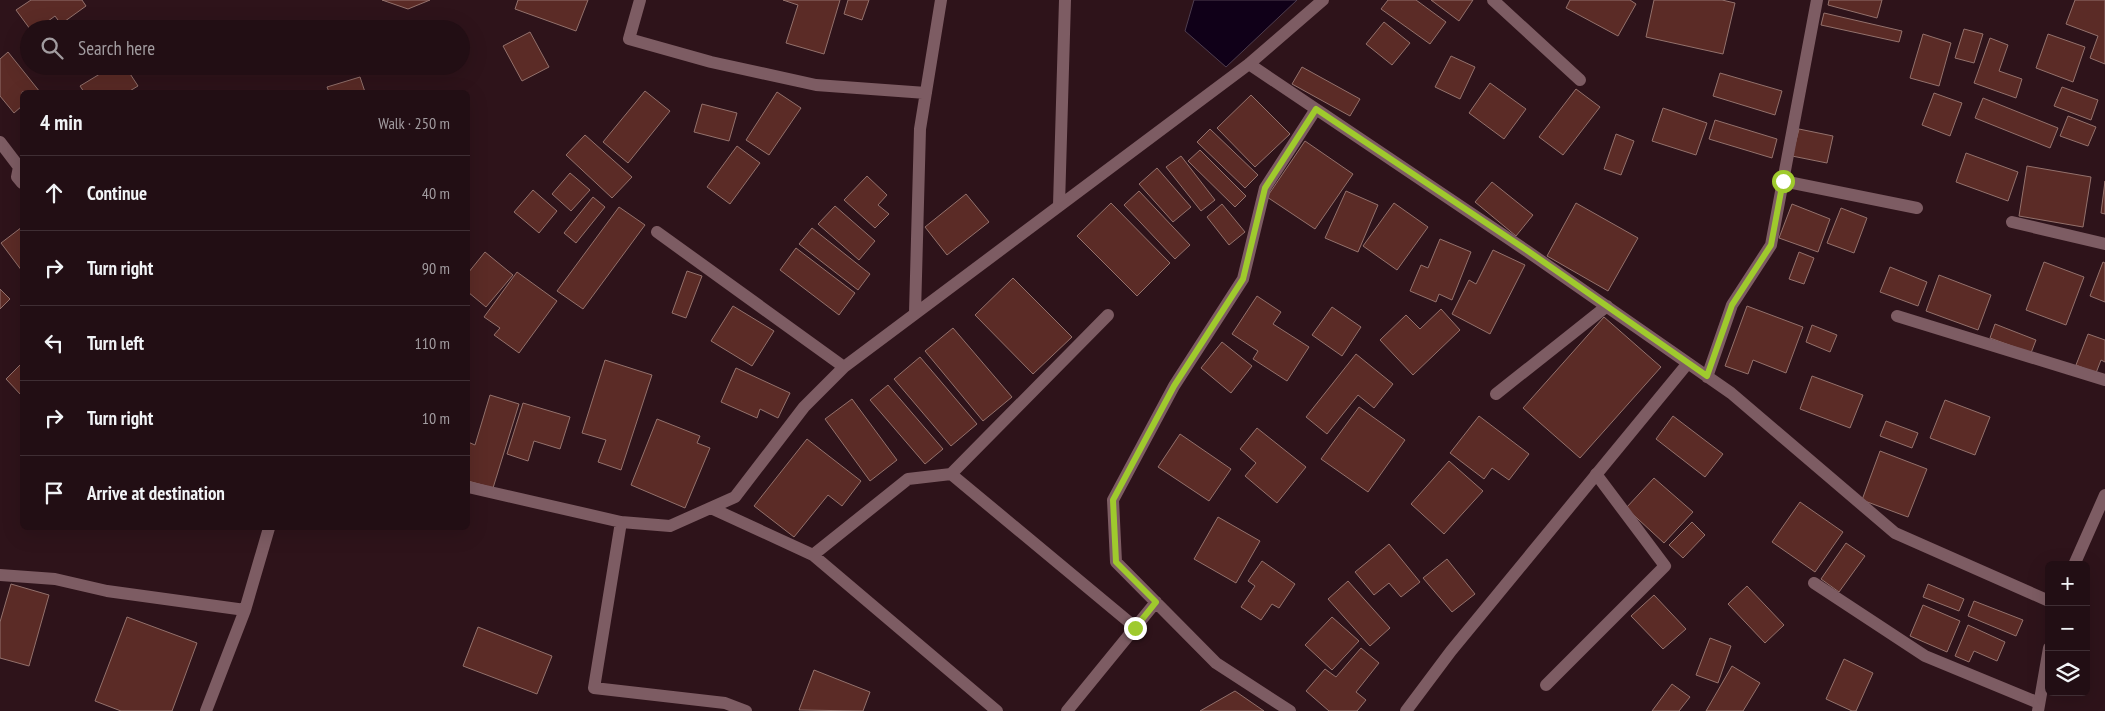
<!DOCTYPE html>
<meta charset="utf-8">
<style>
:root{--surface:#220e14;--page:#2e1c22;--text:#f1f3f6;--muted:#a29ca0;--line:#3f2e34}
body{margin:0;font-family:"PT Sans Narrow",sans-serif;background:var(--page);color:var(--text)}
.controls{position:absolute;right:15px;bottom:15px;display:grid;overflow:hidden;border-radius:8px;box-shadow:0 5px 20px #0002}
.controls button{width:45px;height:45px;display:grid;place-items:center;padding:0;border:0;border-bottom:1px solid var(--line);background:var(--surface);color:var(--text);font:25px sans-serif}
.stop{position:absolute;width:15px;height:15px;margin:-11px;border:4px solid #9fca2d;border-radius:50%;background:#fff}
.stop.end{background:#9fca2d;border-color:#fff;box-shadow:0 1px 5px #0008}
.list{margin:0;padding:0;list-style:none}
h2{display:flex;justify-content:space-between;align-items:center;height:65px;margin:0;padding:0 20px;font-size:21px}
h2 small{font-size:16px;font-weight:400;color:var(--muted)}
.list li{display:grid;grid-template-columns:32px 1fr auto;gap:15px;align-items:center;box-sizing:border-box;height:75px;padding:0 20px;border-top:1px solid var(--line)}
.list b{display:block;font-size:19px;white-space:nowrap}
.list em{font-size:16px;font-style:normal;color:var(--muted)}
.icon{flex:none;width:28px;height:28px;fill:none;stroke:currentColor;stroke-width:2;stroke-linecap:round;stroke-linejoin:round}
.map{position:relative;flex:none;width:2105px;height:711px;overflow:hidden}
.search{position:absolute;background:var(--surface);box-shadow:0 5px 20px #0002;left:20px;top:20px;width:450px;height:55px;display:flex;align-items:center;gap:12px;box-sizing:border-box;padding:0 18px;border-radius:28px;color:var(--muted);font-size:19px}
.panel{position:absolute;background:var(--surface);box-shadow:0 5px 20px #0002;left:20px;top:90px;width:450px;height:440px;border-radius:8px}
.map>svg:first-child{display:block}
</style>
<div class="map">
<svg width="2105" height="711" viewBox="0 0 2105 711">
<rect width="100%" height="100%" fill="#2e131a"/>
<path fill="#100018" stroke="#4e3d4f" d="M1194,0h103l-71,67 -41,-36z"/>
<path fill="#5b2b26" stroke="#93716c" d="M31,0h51l4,6 -25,18 -6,-8 -18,13h-7l-14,-19z
M382,0h48l-22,9z
M518,0h70l-12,31 -61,-22z
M783,0h57l-16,54 -38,-11 12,-38z
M848,0h21l-7,20 -18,-6z
M1388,0h28l30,22 -16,22 -49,-35z
M1431,0h42l-14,21z
M1570,0h60l6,4 -18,32 -52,-28z
M1654,0h68l13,3 -12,51 -77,-17z
M1829,0h53l-5,18 -49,-13z
M2075,0h30v64l-15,-6 8,-22 -32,-12z
M1824,13l78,18 -3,11 -78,-17z
M1384,22l26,21 -18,22 -26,-21z
M1964,29l19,5 -9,29 -19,-5z
M530,32l19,35 -27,14 -19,-35z
M1923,34l28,9 -12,43 -29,-8z
M2048,34l37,13 -12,35 -37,-14z
M1990,38l18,7 -9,26 23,8 -6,19 -42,-15z
M8,52l32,40h-18v14l-8,7 -14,-17v-37z
M1451,56l24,11 -15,32 -25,-12z
M113,66h12l13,20 -10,6h-44l-4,-6z
M1302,67l58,32 -10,17 -58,-32z
M1720,73l62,18 -7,24 -62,-19z
M360,77l5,15h-36l-2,-5z
M1490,83l36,26 -22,30 -35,-26z
M2062,87l36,13 -7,20 -37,-14z
M1576,89l24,18 -37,48 -24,-18z
M645,91l25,20 -42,52 -25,-21z
M777,92l24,16 -32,47 -23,-15z
M1934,93l28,10 -12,33 -28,-11z
M1251,95l39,39 -35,33 -38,-39z
M1983,98l75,30 -8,20 -75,-30z
M702,104l35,9 -8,28 -35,-9z
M1663,108l44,15 -11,32 -44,-14z
M2068,116l28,11 -8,19 -28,-10z
M1715,120l62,19 -5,19 -63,-19z
M1210,129l48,46 -13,13 -48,-46z
M1799,129l34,7 -6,27 -35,-7z
M1616,134l18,7 -13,34 -17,-6z
M585,135l47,42 -20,21 -46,-43z
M1305,141l48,33 -38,55 -48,-32z
M737,146l23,17 -30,41 -23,-17z
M1200,150l46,46 -11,11 -47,-46z
M1966,153l52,19 -10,29 -52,-19z
M1181,156l34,44 -14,11 -35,-44z
M2027,166l64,11 -8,50 -64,-11z
M1157,168l34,39 -18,15 -34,-38z
M570,173l20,17 -19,21 -19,-17z
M867,176l20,19 -9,10 11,9 -14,14 -31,-28z
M2105,181v33l-4,-1z
M1492,182l41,33 -17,21 -41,-34z
M533,190l24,21 -18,22 -25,-21z
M1139,191l51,54 -15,14 -51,-54z
M1346,191l32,14 -20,47 -33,-14z
M966,194l23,28 -42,33 -22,-28z
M593,197l12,10 -29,36 -12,-10z
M1111,203l59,60 -33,33 -60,-60z
M1394,203l34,24 -31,43 -34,-24z
M1576,203l62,35 -30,53 -61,-35z
M1222,204l23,28 -16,13 -22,-28z
M1792,204l38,15 -12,33 -39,-14z
M835,206l40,35 -16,19 -41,-36z
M619,207l26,18 -62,84 -26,-18z
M1841,208l26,10 -13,35 -27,-10z
M22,227v44l-21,-28z
M812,228l58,46 -12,16 -59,-46z
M1440,239l31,13 -19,48 -13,-6 -3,8 -26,-11 11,-26 7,3z
M796,248l59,45 -16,22 -59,-45z
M1493,250l32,15 -35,69 -38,-20 17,-34 7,4z
M485,252l28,23 -27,32 -18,-15v-19z
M1799,252l15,6 -10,26 -15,-5z
M2044,262l40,15 -18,48 -40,-15z
M2103,262l2,1v39l-15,-6z
M1890,267l37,15 -9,24 -38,-14z
M687,271l15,5 -16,42 -14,-5z
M517,272l40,29 -38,52 -25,-18 6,-7 -16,-11z
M1939,275l52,20 -13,35 -52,-19z
M1013,278l59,59 -39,37 -58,-59z
M0,289l10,10 -10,10z
M1257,296l24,16 -8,12 36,23 -22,34 -34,-22 5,-8 -26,-17z
M733,306l41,25 -22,35 -41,-25z
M1747,306l56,21 -17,46 -33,-13 -5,14 -23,-8z
M1332,307l29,20 -19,29 -30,-21z
M1441,309l19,21 -47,45 -33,-35 26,-25 14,14z
M1604,317l57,50 -81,91 -57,-50z
M1995,324l41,16 -5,13 -41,-15z
M1812,325l25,10 -7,17 -24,-10z
M953,328l59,69 -29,24 -58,-70z
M2088,334l17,6v22l-4,-2 -5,13 -20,-8z
M1222,342l30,24 -21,27 -30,-25z
M1356,354l37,30 -19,24 -16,-13 -31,39 -21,-17z
M920,357l57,67 -26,22 -57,-67z
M605,360l47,15 -31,95 -23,-8 8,-22 -24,-7z
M22,363v33l-16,-17z
M736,368l54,25 -12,25 -18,-9 -3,9 -36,-16z
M1812,376l51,19 -13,33 -50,-19z
M888,385l55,64 -18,15 -55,-64z
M490,395l29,9 -26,84 -25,-7v-39l7,3z
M852,399l45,61 -27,21 -45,-62z
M1945,400l45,17 -15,38 -45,-17z
M523,403l47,14 -10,32 -26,-8 -6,20 -21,-7z
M1359,407l46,33 -37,52 -47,-33z
M1479,416l50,38 -20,26 -17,-12 -8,11 -34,-26z
M1673,416l50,38 -18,23 -49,-38z
M657,419l43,17 -3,7 13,5 -25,60 -54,-23z
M1886,421l32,12 -6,15 -32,-12z
M1257,428l49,39 -29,36 -32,-27 11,-13 -16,-14z
M1180,434l51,35 -22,32 -51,-34z
M807,439l54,42 -19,25 -14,-11 -34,42 -40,-31z
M1880,451l47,18 -19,48 -46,-17z
M1449,461l34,30 -39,43 -33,-30z
M1654,478l39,34 -29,31 -38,-35z
M1800,502l43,30 -28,40 -43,-30z
M1218,517l42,24 -24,42 -42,-24z
M1692,522l13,13 -22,23 -14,-13z
M1846,543l19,13 -26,36 -18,-13z
M1389,544l31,38 -19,15 -12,-14 -15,12 -19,-23z
M1447,559l28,35 -23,18 -29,-34z
M1262,561l33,23 -16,24 -7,-4 -11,16 -20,-13 14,-21 -7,-5z
M1348,581l42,47 -20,18 -42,-47z
M11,584l38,11 -20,71 -29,-8v-36z
M1928,584l36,15 -5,12 -36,-14z
M1747,586l37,39 -19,18 -37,-39z
M1654,595l32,34 -23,20 -32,-33z
M1974,601l49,19 -7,16 -48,-20z
M1923,605l37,16 -13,31 -37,-16z
M127,617l70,26 -25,68h-51l-26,-10z
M1332,617l27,24 -27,29 -27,-25z
M1968,625l37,17 -8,19 -23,-10 -5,11 -14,-6z
M478,627l74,29 -15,38 -74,-28z
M1710,638l21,8 -13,37 -22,-8z
M1361,648l18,15 -23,29 10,8 -9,11h-28l-23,-20 19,-22 11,8z
M1844,659l29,14 -17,38h-4l-26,-12z
M1732,666l28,17 -17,28h-37z
M814,670l56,22 -7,19 -64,-1z
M1672,684l18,13 -11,14h-27z
M1235,691l29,20h-64z"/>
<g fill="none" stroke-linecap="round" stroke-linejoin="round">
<path stroke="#7d5c63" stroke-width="12" d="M1493,0l87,80
M2012,222l93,22
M1897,316l208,64
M1814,583l111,73 114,47
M1546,685l119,-119 -69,-92"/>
<path stroke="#7d5c63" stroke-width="12" d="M640,0l-11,39 82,23 105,23 110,8
M1249,64l278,187 204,142 164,140 154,68
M0,142l19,25 -2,10 5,6
M1783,181l134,27
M1059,205l6,-205
M657,232l187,135
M915,313l5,-184 21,-129
M1707,377l25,-72 39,-60 46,-245
M1496,394l111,-88
M951,474l184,153
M468,487l153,35 49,4 65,-29 69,-90 40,-40 405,-303 74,-64
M711,508l102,47 184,156
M621,522l-27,166 131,15 21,8
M813,555l95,-76 43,-5 157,-159
M2074,565l31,-70
M0,575l55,4 52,12 138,19
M206,711l39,-101 24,-82
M1067,711l89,-109
M1290,711l-74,-48 -100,-101 -3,-62 61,-114 69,-107 22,-91 51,-79
M1406,711l45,-60 237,-288
M2038,711l11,-63"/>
</g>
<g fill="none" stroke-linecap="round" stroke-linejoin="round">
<path stroke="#9fca2d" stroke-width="6" d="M1135,628l21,-26 -40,-40 -3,-62 61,-114 69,-107 22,-91 51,-79 212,142 179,125 25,-71 39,-60 12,-64"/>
</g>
</svg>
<div class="controls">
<button>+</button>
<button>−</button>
<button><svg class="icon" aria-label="layers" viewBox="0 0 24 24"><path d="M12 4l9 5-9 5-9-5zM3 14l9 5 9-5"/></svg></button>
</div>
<div class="stop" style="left:1783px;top:181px"></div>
<div class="stop end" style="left:1135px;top:628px"></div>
<div class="search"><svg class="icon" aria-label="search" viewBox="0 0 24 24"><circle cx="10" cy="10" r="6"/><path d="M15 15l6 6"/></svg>Search here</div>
<section class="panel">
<h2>4 min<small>Walk · 250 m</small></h2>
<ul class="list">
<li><svg class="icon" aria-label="ahead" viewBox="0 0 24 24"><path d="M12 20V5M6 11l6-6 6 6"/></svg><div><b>Continue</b></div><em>40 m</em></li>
<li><svg class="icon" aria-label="right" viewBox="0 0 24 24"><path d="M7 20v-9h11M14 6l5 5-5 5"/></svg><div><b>Turn right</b></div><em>90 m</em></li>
<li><svg class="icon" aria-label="left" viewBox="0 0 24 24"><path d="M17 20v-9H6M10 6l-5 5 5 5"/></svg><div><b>Turn left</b></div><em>110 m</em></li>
<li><svg class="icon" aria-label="right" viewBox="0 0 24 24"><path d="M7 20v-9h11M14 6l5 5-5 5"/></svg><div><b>Turn right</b></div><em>10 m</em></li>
<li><svg class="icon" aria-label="arrive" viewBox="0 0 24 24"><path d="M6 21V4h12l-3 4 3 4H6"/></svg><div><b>Arrive at destination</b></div></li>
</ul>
</section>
</div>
